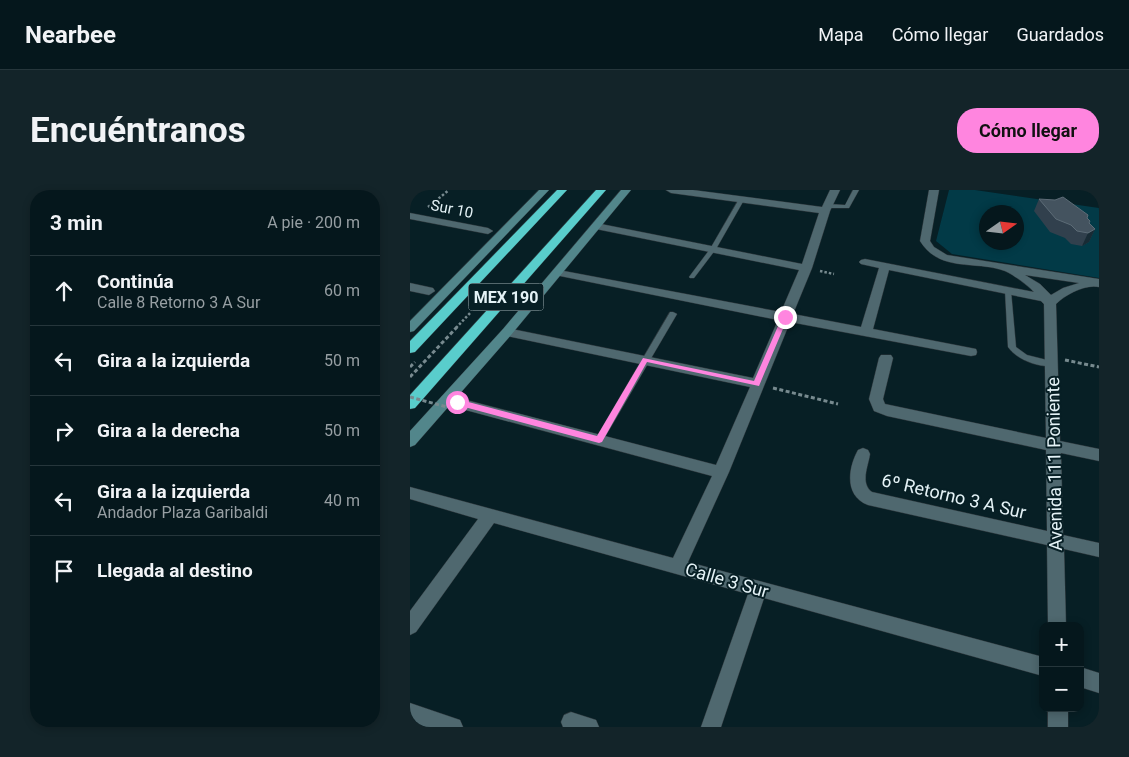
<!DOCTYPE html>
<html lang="es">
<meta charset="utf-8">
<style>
:root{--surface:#05171c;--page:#132429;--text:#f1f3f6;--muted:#979fa3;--line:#26363b;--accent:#ff85df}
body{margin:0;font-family:Roboto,sans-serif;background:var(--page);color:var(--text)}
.controls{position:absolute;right:15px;bottom:15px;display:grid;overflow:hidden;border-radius:10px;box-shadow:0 2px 8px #0003}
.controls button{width:45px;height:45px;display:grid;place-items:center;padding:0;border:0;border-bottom:1px solid var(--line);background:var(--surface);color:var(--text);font:25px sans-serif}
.compass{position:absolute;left:569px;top:15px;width:45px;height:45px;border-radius:50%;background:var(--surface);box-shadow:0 2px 8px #0003;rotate:76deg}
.stop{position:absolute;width:15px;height:15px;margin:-11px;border:4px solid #ff85df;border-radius:50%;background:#fff}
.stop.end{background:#ff85df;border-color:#fff;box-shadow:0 1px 5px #0008}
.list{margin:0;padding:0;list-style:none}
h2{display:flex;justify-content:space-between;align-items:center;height:65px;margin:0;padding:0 20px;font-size:21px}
h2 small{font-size:16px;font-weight:400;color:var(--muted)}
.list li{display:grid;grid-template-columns:32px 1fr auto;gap:15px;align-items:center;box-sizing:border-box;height:70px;padding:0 20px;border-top:1px solid var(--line)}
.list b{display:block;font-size:19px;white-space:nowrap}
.list p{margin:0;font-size:16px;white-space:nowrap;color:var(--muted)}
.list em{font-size:16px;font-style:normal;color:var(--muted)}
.icon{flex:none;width:28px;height:28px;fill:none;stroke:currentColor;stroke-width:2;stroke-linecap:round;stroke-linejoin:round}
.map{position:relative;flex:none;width:689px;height:537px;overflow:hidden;border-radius:20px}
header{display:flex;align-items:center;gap:30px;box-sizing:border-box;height:70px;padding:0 25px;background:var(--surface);border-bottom:1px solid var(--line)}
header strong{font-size:24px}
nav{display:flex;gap:28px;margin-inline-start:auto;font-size:18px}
.intro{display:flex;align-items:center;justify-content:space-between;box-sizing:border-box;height:120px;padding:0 30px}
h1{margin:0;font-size:35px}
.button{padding:12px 22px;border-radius:20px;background:var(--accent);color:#111;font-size:18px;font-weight:700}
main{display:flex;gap:30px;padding:0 30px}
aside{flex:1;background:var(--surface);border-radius:20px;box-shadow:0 2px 8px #0003}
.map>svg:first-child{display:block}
</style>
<header>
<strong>Nearbee</strong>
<nav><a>Mapa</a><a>Cómo llegar</a><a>Guardados</a></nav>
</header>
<div class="intro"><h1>Encuéntranos</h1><a class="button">Cómo llegar</a></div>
<main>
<aside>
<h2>3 min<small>A pie · 200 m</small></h2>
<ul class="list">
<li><svg class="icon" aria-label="ahead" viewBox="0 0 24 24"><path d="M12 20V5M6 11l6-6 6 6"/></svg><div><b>Continúa</b><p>Calle 8 Retorno 3 A Sur</p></div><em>60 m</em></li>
<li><svg class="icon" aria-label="left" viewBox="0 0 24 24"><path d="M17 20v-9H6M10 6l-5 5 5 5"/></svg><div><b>Gira a la izquierda</b></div><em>50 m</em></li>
<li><svg class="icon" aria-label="right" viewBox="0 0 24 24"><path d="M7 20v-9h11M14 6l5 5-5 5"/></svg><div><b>Gira a la derecha</b></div><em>50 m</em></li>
<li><svg class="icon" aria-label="left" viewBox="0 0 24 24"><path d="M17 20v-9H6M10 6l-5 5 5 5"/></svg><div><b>Gira a la izquierda</b><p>Andador Plaza Garibaldi</p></div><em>40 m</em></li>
<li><svg class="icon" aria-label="arrive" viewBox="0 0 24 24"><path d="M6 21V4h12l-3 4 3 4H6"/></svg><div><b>Llegada al destino</b></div></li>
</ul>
</aside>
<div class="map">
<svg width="689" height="537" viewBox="0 0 689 537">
<rect width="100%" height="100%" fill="#071f25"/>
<path fill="#023a47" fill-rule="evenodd" d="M539,0h26l124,18v70l-147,-24 -16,-13zM576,22h30v30h-30z"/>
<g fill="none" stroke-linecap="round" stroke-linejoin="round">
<g stroke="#2e373c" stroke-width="1">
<path id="lane" d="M443,0h6l-10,18h-21l-3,-2 3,-2 17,1z
M329,9l5,1 -28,49 -22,29h-4l-1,-1 21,-28z
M598,99l3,2 5,56 11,8 28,7 1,2 -1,2c-16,2 -38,-6 -47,-19l-3,-56z
M260,122h3l4,2 -75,128h-6l-1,-2 1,-2z"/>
</g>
<g stroke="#2e373c" stroke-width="1">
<path id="street" d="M256,0h27l129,17 8,-17h10l-10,21 -18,57 -19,46 68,13 18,-59 -18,-4 -2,-2 2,-2 4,-1 169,33c-7,-7 -20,-17 -29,-21 -30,-11 -65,2 -85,-30l9,-51h10l-9,51 4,6 13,8 152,24v8c-13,-3 -33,7 -43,17l4,137 39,8v12l-38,-8 2,82 36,8v14l-35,-8 2,77h-18l-1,-81 -179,-40c-24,-9 -20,-37 -10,-55l5,-2 5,2 2,4c-2,13 -10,29 2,38l175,39 -1,-81 -159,-34 -13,-5 -5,-12 10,-41 2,-3h10l2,3 -10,41 2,5 161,34 -2,-134 -3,-3 -152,-31 -16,59 98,19 5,1 1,3 -1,3 -5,1 -181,-34 -61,150 -41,90 355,95v19l-279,-78 -43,129h-20l47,-133 -254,-71 -78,109 -6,3v-24l68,-92 -68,-20v-12l263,71 39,-82 -265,-71 -5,-1 -2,-4 2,-4 5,-1 269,70 34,-78 -243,-51 -6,-4 6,-4 246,50 25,-58 -218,-44 -2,-2 6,-3 217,41 18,-42 -203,-41 -5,-3 5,-3 206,41 17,-51 -148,-20zM615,85l54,8 -16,5 -12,7 -11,-11z
M0,23l78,15 5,3 -5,3 -78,-15z
M0,93l23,5 2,3 -6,4 -19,-4z
M670,477l19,6v20l-19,-6z
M0,513l50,17 3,7h-41l-12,-4z
M638,518h20v19h-20z
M161,522l25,8 3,7h-36l-2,-5 3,-7z"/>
</g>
<g stroke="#2e373c" stroke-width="1">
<path id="secondary" d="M129,0h10l-135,141 -4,1v-11z
M211,0h10l-120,145 -96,110 -5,2v-16l93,-102z"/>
</g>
<g stroke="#2e373c" stroke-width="1">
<path id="highway" d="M147,0h10l-152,162 -5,1v-12z
M186,0h10l-191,218 -5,1v-14z"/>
</g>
<path stroke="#778a8f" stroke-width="2.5" stroke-dasharray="2.5 2" stroke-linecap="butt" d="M18,17l21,-17
M410,81l14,3
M46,138l15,-16"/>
<path stroke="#778a8f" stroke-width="3" stroke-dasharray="4 2.5" stroke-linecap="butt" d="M655,170l34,7
M0,177l5,-5
M0,187l47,-50
M363,198l65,16"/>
<use href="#lane" fill="#4f686f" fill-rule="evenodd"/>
<use href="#street" fill="#4f686f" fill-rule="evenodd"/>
<use href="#secondary" fill="#52868b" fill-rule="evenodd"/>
<use href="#highway" fill="#59cdcc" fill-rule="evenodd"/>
<path stroke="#778a8f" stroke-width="3" stroke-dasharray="4 2.5" stroke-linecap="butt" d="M0,207l37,10"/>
</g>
<path fill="#31404d" d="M629,9l48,19 2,5 6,6 -6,13 -7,4 -11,-2 -6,-6 -15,-6 -16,-21z"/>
<path fill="#182b35" d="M685,39l-6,13 -7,4 6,-13z"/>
<path fill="#44535f" stroke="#5d6c77" d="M653,7l25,18 -1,3 3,3 -1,2 6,6 -7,4 -11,-2 -6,-6 -15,-6 -17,-20 16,1z"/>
<path fill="#ff85df" d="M375,125l3,2 -29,69 -112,-24 -45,80 -3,1 -142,-38 -3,-3 3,-3 140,37 46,-78 111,23 28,-64z"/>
<g text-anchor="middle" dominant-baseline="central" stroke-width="4" stroke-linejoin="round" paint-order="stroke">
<g font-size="15" fill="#e4f2f6" stroke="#071f25">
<text transform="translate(42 19) rotate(11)">Sur 10</text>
</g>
<rect fill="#071f25" stroke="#a2b3b7" stroke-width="1" x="58.5" y="93.5" width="75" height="27" rx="4"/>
<g font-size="16" font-weight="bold" fill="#e4f2f6">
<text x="96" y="107">MEX 190</text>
</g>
<g font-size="18" fill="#e4f2f6" stroke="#071f25">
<text transform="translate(644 274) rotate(-91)">Avenida 111 Poniente</text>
<text transform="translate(544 306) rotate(13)">6º Retorno 3 A Sur</text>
<text transform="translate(317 390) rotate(16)">Calle 3 Sur</text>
</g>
</g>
</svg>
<div class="controls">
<button>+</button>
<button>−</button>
</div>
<svg class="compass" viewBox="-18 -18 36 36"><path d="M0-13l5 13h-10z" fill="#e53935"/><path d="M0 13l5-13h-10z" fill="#979fa3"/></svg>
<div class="stop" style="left:47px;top:212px"></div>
<div class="stop end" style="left:375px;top:127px"></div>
</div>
</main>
